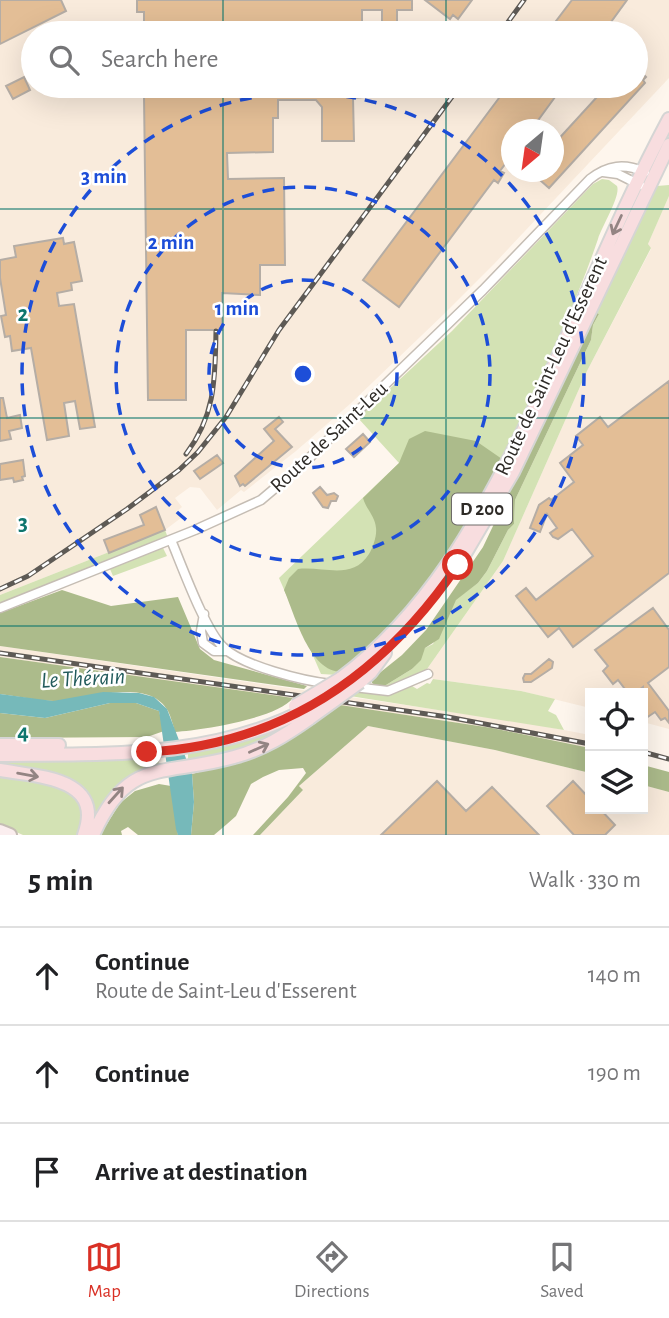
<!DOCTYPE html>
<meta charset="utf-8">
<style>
:root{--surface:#fff;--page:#f2f2f2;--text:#202124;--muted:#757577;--line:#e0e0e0;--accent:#d93025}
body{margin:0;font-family:"Alegreya Sans",sans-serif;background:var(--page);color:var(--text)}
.controls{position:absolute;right:21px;bottom:21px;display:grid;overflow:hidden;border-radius:0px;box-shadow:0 7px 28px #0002}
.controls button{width:63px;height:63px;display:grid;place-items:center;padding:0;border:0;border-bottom:2px solid var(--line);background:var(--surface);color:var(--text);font:35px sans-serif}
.compass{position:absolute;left:501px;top:119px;width:63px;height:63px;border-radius:50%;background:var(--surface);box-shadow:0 7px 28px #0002;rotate:209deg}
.stop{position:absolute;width:21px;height:21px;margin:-16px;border:5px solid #d93025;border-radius:50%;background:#fff}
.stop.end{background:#d93025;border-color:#fff;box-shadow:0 2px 7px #0008}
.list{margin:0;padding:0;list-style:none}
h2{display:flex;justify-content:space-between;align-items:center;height:91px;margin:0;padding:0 28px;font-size:30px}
h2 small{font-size:23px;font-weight:400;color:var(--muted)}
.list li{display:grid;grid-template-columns:46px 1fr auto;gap:21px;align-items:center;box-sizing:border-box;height:98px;padding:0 28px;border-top:2px solid var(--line)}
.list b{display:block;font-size:26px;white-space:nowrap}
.list p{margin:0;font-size:23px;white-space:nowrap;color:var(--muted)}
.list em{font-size:23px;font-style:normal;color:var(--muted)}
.icon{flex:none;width:38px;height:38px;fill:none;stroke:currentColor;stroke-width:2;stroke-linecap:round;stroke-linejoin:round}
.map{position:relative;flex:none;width:669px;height:835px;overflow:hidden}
.search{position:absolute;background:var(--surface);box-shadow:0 7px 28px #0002;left:21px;right:21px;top:21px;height:77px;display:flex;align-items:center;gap:18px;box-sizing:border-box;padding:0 24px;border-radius:38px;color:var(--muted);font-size:26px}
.sheet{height:385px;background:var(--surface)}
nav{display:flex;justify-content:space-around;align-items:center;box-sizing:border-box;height:98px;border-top:2px solid var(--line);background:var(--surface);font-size:19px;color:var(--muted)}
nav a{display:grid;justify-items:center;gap:4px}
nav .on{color:var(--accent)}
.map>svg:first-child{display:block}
</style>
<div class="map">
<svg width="669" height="835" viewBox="0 0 669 835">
<rect width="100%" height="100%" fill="#fef6ed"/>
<path fill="#f9ebdc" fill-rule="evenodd" d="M0,0h669v78l-175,186 -50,50 -94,90 -54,47 -52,41 -3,-2 -24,20 -17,-22 -10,-1 -15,11 7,9 -6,5 5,6 -16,12 -165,65zM33,33h603v53h-603zM512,130h42v42h-42z
M669,196v533l-26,-7v-29h-53v15l-69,-17 -88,-12 -6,-10 76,-108 84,-190 64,-122 -3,-5z
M0,646l522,76 68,13v13l-98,-20 -492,-71z
M368,726l127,24 95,23v36h53v-24l26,7v43h-409l43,-45 -4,-4z"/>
<path fill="#d3e2b4" d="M602,179l7,1 8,6c4,10 -15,40 -19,53 -17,50 -37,94 -59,142 -32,70 -66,141 -113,203 -26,34 -57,62 -88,91l-17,-1 -42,-96 120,-115 -41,-45 94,-87 141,-147z
M669,185v11l-21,48 3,4 -64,123 -84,190 -76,108 -40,19 -9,-1 8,-2 26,-16 8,-9 1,-6 4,-6 8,-4 23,-45 22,-16 9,-12 21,-41 6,-6 1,-24 76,-160 2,-15 6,-11 -4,-2 57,-118 5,-8z
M165,530l3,8 -168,65v-8z
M163,548l4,8 -54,20 -3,-7z
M433,679l88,12 34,8 -7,12 8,4 8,15 -214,-34 6,-5 30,5 26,-10 5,3 10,-6 3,1z
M303,716l-48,31 -67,17v-11l45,-10z
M158,759l1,6c-44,16 -53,26 -70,70l-4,-41 -85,-27v-7z
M0,774c33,6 101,9 78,61h-55l-23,-10z"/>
<path fill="#acbb8b" d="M595,312l4,2 -6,11 -2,15 -76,160 -1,24 -6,6 -21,41 -9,12 -22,17 -17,39 -14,9 -4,12 -9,9 -26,16 -8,2 -6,-4v-4l30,-24 24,-25 57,-83z
M425,431l51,10 26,18c-30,57 -63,113 -106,161 -17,18 -36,34 -54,52 -33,0 -47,-57 -58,-82l5,-12 9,-9c26,-3 54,12 71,-15 4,-7 8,-18 7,-26 -1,-12 -10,-19 -13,-30l36,-35 10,-24z
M62,590l49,16 67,-9 22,52 14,11 93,26 -3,3 -304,-43v-33z
M0,657l293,41c-17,21 -91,32 -118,34 -2,-7 -4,-15 -7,-21 -20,-36 -83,-10 -114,-10 -17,0 -36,-5 -54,-7z
M110,703h26l23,8 5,20 -17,6 -147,1v-25l45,5z
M340,705l152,23 98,20v25l-95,-23 -127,-24 -69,60 4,4 -43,45h-7l35,-38 18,-24 -3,-5 -24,2 -16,7 -12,7 -15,32 -9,8 -13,11h-23l3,-33 -2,-28 51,-14z
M643,765l26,7v20l-26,-7z
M159,784l12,2 7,49h-40l-10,-8 -7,4 1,4h-22l20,-32 15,-12z"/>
<path fill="#76b9ba" d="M103,692l36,1 15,4 13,12 25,65 2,28 -3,33h-13l-2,-6 -17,-118 -23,-8h-26l-65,15 -45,-5v-19l53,7z"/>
<path fill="#e3be96" stroke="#b5ada5" stroke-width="2" d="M0,0h61l5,11 -66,33z
M137,0h275v10h-15v23h-15v-23h-20v23h-218v-21h-7z
M425,0h47l-14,19 -5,-4 -3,4z
M572,0h55l-24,33h-56z
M639,70l7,7 -3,3 2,3 -96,105 -18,-16h23v-28l53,-58h29v-12z
M24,77l6,13 -17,9 -7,-13z
M140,86h223v11l-10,1 1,43h-32v-34l-6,-7h-38v18h-5v34l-46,1 1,26 56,-1 1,87h-25v30l-38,-2v37h-36v70h-38l-4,-304h-4z
M508,86h55l-32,44h-19v25l-12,16 4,2 -6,10 -4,-3 -95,127 -36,-27z
M63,238l1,6 10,-2 8,39 -11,2 1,7 -15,3 2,13 15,-2 21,123 -15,2 -5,-28 -11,2 5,33 -22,4 -16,-92 -19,3 -2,-15 -5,1 -4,-21 5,-1 -6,-37v-18l16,-3 -2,-11z
M669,381v192l-96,74 -14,-19 -11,9 -32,-41 10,-8 10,12 57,-44 -21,-27 -14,10 -5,-2 -3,-4 7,-5 -10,-14 -7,18 -10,-4 9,-23 10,-7 2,2 23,-18 -14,-19 23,-18 -7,-9 24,-19 8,10z
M0,398h3l4,20 13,-3 2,13 -13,3 2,8 -11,2z
M279,417l4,5 -8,7 17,18 -47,39 -2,-2 -3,2 -5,-10 39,-35 -10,-12z
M363,434l7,8 -16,15 -8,-8z
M217,455l6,8 -23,16 -6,-8z
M23,460l2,16 -3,1 1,3 -9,2 -1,-4 -13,2v-16z
M320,487l7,8 7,-2 4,3 -2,5h-5l-3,7 -5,-1 -10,-14z
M156,507l9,23 -56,23 -5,-13 40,-15 -4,-10z
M653,608l16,22v37l-21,16 21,28v12l-4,-5 -4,2 -6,-8 -9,6 -3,-5v-26l-8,6h-7l-10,-13 -5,4 -10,-13 5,-5 -13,-16z
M549,659l4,3 -1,6 -21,14h-7l-1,-4 2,-4h6z
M437,781l29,30 26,-24 47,48h-158z
M573,781l17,18v10h10l15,16 -10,10h-31l-27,-29z"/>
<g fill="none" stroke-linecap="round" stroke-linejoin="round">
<g stroke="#c5bdb4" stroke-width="11">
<path id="minor" d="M603,172l15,2 22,11
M171,540c11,26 34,90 52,107 19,19 81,34 108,37
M0,608l195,-78 66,-30 39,-33 183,-177 107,-111c18,-14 34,-16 55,-7
M204,614l-3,17 2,12 11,8h13
M354,687l34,4 40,-17"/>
</g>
<g stroke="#c5bdb4" stroke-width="16">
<path id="secondary" d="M0,831l10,4"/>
</g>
<g stroke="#d5d5d4" stroke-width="16">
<path id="primary" d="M463,557l50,-85 156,-327
M340,679c88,-65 140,-160 187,-256 49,-100 89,-205 142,-304
M360,682l11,-10 14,-19
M0,745h59
M0,755c106,-1 213,4 309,-47
M0,770c38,7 105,7 84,65
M93,835c35,-79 70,-58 141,-78 28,-7 52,-22 76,-39"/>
</g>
<use href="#minor" stroke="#fff" stroke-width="8"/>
<use href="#secondary" stroke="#fbeeef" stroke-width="12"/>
<use href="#primary" stroke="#f8dddf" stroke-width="12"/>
<g stroke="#5e5a55" stroke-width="5">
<path id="rail" d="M500,33l24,-33
M186,454c30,-40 29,-76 30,-123
M0,589l28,-13 99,-67 52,-39 19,-18 28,-35 53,-87 181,-244
M0,653l448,64 142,27
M643,752l26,7"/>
</g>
<use href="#rail" stroke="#fff" stroke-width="2.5" stroke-dasharray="8" stroke-linecap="butt"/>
<g stroke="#d5d5d4" stroke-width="16" stroke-linecap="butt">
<path id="primary-bridge" d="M295,706l45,-27
M310,718l50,-36"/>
</g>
<use href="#primary-bridge" stroke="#f8dddf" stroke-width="12"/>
</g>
<defs><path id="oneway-shaft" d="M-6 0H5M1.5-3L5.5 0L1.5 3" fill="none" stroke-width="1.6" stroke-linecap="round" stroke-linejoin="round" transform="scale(1.75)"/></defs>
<g stroke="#938483">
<use href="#oneway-shaft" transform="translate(617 225) rotate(115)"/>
<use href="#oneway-shaft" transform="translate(259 748) rotate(-24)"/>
<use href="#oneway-shaft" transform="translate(28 775) rotate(10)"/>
<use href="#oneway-shaft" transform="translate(116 795) rotate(-48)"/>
</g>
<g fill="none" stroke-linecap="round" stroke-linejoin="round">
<path stroke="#d93025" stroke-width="9" d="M147,752c135,-7 236,-77 311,-187"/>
</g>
<path fill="none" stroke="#0f766e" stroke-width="2" stroke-opacity="0.55" d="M223,0v33M446,0v33M223,86v749M446,86v749M0,209h669M0,418h669M0,626h669"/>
<g fill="none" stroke="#1d4ed8" stroke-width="3.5" stroke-dasharray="12 9">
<circle cx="303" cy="374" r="94"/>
<circle cx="303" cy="374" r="187"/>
<circle cx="303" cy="374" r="281"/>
</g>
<g text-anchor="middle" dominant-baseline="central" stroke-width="5" stroke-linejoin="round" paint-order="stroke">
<rect fill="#fff" stroke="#6d6b68" stroke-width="2" x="452" y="493.5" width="60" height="31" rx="5"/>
<g font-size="19" font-weight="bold" fill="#2e2b27">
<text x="482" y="509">D 200</text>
</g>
<g font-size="21" fill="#2e2b27" stroke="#fff">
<text transform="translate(551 366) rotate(-65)">Route de Saint-Leu d'Esserent</text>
<text transform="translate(329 437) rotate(-43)">Route de Saint-Leu</text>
</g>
<g font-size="23" font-style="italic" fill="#225b5c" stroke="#fff">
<text transform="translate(83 679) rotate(-3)">Le Thérain</text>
</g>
</g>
<g font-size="23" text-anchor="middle" font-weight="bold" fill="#0f766e" stroke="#fff" stroke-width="5" stroke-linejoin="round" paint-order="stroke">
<text x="23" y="321">2</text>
<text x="23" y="530">3</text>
<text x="23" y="739">4</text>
</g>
<circle cx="303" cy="374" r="10" fill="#1d4ed8" stroke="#fff" stroke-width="3.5"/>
<g font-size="21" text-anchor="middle" font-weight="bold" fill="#1d4ed8" stroke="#fff" stroke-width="5" stroke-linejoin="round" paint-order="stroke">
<text x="104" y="183">3 min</text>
<text x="171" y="249">2 min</text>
<text x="237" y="315">1 min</text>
</g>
</svg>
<div class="controls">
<button><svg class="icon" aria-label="locate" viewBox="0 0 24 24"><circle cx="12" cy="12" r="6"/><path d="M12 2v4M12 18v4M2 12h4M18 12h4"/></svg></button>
<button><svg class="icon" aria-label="layers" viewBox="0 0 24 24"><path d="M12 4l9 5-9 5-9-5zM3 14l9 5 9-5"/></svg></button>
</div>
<svg class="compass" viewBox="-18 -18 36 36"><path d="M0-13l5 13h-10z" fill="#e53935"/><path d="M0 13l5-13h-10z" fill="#757577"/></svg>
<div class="stop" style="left:458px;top:565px"></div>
<div class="stop end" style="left:147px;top:752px"></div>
<div class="search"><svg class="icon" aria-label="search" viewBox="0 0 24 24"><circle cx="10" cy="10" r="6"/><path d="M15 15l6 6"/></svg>Search here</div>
</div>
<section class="sheet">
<h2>5 min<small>Walk · 330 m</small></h2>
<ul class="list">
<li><svg class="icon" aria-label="ahead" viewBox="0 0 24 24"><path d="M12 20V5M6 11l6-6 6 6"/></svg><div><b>Continue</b><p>Route de Saint-Leu d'Esserent</p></div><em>140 m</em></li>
<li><svg class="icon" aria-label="ahead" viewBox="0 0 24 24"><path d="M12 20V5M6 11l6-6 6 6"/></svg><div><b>Continue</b></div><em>190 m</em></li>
<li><svg class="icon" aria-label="arrive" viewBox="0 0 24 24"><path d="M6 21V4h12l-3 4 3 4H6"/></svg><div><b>Arrive at destination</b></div></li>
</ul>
</section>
<nav>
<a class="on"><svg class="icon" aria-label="map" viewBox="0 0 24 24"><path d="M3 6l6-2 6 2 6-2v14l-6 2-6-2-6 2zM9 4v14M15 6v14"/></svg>Map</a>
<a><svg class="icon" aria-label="directions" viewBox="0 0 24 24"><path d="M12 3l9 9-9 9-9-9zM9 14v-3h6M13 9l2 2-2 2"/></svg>Directions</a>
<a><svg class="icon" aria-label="saved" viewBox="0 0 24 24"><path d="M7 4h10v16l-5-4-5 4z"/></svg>Saved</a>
</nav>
